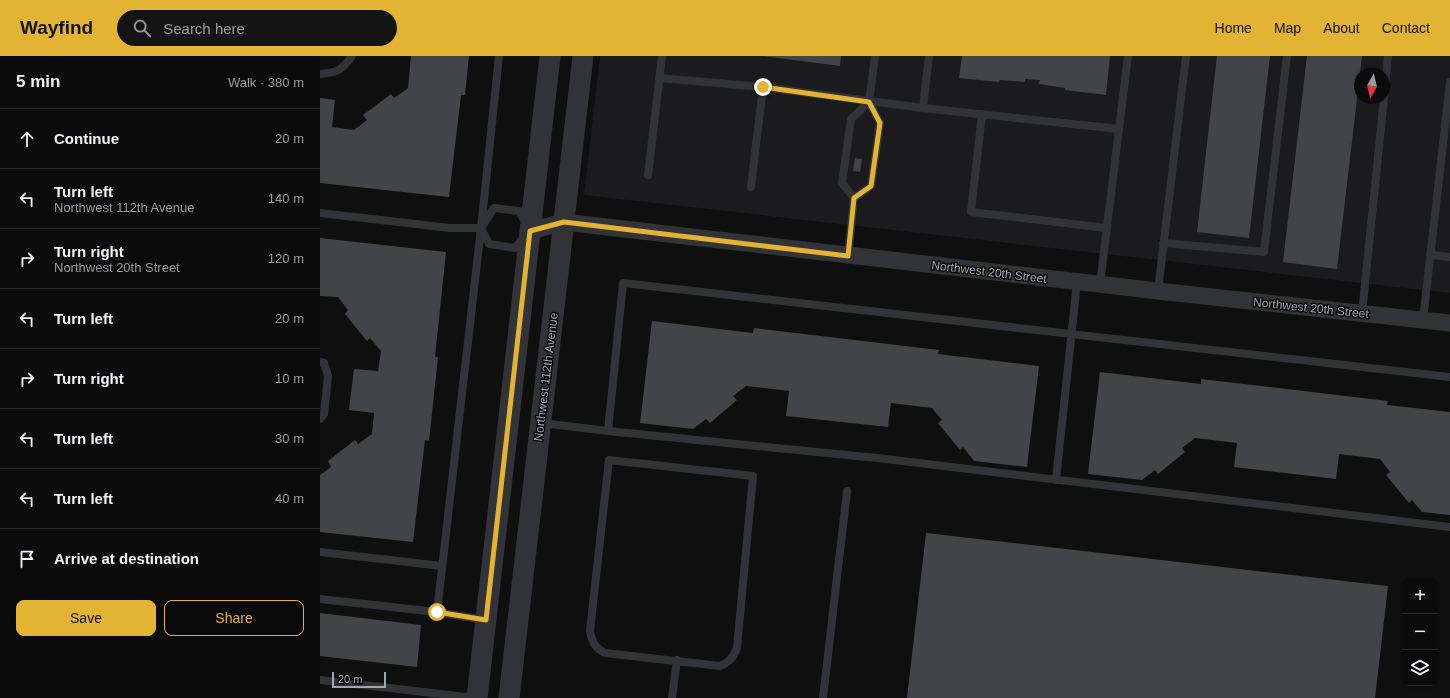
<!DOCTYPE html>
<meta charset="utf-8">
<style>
:root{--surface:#0b0b0c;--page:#141415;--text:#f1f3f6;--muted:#9a9b9d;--line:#2b2b2d;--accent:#e3b434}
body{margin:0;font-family:Arial,sans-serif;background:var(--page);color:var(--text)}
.controls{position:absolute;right:12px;bottom:12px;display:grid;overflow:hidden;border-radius:8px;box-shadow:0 1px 3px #0004}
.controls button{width:36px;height:36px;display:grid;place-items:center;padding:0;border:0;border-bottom:1px solid var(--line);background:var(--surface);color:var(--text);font:20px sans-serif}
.compass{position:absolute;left:1034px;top:12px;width:36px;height:36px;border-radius:50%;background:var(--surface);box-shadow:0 1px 3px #0004;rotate:188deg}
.scale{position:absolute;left:12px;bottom:10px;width:54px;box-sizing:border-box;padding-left:4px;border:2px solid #a1a5b0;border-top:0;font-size:11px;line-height:14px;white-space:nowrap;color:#a1a5b0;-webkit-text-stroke:3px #0a0a0b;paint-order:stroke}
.stop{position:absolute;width:12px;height:12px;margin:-9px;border:3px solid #e3b434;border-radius:50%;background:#fff}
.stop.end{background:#e3b434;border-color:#fff;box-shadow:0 1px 4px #0008}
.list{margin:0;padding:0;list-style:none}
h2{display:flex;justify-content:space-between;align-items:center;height:52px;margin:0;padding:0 16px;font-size:17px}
h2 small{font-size:13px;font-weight:400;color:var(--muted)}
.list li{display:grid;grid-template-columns:26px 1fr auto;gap:12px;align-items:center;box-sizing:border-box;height:60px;padding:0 16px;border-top:1px solid var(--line)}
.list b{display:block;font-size:15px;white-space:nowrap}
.list p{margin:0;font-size:13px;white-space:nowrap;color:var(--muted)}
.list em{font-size:13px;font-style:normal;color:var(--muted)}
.actions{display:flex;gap:8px;padding:12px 16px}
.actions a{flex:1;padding:9px 0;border:1px solid var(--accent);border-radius:8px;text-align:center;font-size:14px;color:var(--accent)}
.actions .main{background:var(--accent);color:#111}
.icon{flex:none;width:22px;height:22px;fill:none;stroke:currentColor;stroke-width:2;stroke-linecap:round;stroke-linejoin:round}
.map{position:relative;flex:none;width:1130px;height:642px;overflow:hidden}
header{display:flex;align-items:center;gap:24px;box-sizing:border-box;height:56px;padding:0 20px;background:var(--accent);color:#111}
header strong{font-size:19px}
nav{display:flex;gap:22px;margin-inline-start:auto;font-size:14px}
.search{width:280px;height:36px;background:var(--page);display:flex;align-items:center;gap:10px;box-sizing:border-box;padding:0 14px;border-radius:22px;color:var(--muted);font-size:15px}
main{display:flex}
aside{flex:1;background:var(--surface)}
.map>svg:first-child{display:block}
</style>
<header>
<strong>Wayfind</strong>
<div class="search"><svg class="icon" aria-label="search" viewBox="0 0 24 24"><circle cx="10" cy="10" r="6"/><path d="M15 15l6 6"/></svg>Search here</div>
<nav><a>Home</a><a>Map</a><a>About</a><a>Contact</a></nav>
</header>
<main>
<aside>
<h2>5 min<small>Walk · 380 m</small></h2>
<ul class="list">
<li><svg class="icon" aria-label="ahead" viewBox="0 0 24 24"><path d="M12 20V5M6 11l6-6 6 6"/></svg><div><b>Continue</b></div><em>20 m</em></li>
<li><svg class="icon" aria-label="left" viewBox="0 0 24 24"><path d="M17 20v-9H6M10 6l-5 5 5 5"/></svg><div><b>Turn left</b><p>Northwest 112th Avenue</p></div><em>140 m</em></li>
<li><svg class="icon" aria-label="right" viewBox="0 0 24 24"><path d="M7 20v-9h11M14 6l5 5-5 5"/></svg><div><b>Turn right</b><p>Northwest 20th Street</p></div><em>120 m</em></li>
<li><svg class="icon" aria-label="left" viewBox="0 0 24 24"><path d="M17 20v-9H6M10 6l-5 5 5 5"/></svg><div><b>Turn left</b></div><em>20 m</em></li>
<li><svg class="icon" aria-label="right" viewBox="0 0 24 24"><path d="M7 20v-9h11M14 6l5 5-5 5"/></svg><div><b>Turn right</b></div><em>10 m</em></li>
<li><svg class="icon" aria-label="left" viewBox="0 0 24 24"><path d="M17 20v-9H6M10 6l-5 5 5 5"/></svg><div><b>Turn left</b></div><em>30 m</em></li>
<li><svg class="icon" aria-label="left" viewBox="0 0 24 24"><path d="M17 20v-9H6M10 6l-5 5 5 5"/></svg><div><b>Turn left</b></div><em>40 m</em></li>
<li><svg class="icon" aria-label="arrive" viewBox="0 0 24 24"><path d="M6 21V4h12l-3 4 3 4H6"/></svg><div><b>Arrive at destination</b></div></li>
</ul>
<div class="actions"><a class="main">Save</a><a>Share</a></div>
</aside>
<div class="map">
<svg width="1130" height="642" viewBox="0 0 1130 642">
<rect width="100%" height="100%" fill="#0f0f10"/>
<path fill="#1b1b1d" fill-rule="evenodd" d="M280,0h850v237l-866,-98zM1040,18h24v24h-24z"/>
<path fill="#434448" d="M91,0h58l-4,39h-4l-12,102 -129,-14v-85l15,2 -3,27 22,3 13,-10 -4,-5 28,-21 3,4 14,-10z
M443,0h78l-1,10z
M642,0h148l-4,39 -41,-5v-2l-26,-4 1,-4 -15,-1v3l-25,-2 -1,2 -40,-4z
M897,0h53l-21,182 -52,-6z
M987,0h55l-25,213 -54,-7z
M535,102l7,1 -2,13 -7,-1z
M0,182l126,14 -11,105h3l-9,84 -4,-1 -12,102 -93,-10v-57l11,-8 -3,-6 27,-21 3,4 14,-10 2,-21 -25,-3 5,-41 24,2 3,-20 -11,-13 -3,3 -22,-27 3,-4 -10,-13 -18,-1z
M332,265l101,12 1,-5 185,22 -1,4 101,12 -12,101 -53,-6 -11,-14 -3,3 -22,-27 4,-3 -10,-12 -41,-5 -3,24 -102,-11 3,-25 -43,-5 -13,10 4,4 -27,23 -4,-4 -13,10 -53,-6z
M780,316l101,12v-5l187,22 -1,4 63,7v103l-28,-3 -10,-12 -3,3 -23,-28 4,-3 -10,-13 -41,-5 -3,25 -102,-12 3,-24 -42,-5 -13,10 3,4 -27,22 -3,-4 -13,10 -54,-6z
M606,477l462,53 -13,112h-468z
M0,557l101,12 -4,42 -97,-11z"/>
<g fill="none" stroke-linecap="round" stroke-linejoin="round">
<path stroke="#323337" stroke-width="8" d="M0,18c17,-1 22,-4 32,-18
M339,22l104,9 160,21 196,21
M1064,41l4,-41
M603,52l6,-52
M662,58l-11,98 136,16
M328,119l14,-119
M431,131l12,-100
M534,142l17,-12 9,-63 -11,-21 6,-46
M174,152l25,3 11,20 -15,17 -26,-4 -8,-16z
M0,157l130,15h31
M843,187l101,9 23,-196
M1111,199l19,2
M528,200l6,-58 -12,-15 9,-64 18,-17
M780,228l28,-228
M838,235l28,-235
M1042,257l22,-215
M1103,264l27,-238
M0,306l4,1 4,13 -4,38 -4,5
M221,367l67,8 269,27 573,69
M288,375l15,-148 827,94
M289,404l144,16 -16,172c-4,10 -8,14 -17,18l-115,-13c-10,-5 -13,-11 -15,-22z
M736,424l21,-198
M0,496l122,14
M0,543l117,13
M165,564l-48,-8 44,-384 18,-172
M0,624l155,18
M352,642l5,-38
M503,642l24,-207"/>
<path stroke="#323337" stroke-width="17" d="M210,175l34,-9 594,69 292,32"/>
<path stroke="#323337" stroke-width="21" d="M157,642l73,-642
M189,642l74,-642"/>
</g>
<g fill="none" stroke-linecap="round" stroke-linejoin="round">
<path stroke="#e3b434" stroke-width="5" d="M117,556l49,8 44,-389 34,-9 284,34 6,-58 17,-12 9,-63 -11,-21 -106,-15"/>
</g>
<g text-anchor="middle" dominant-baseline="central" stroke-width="3" stroke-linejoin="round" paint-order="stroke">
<g font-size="12" fill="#a1a5b0" stroke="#0a0a0b">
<text transform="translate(669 216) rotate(7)">Northwest 20th Street</text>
<text transform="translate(991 252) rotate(6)">Northwest 20th Street</text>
<text transform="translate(226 321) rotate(-83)">Northwest 112th Avenue</text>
</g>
</g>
</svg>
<div class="controls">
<button>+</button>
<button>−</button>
<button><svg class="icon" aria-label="layers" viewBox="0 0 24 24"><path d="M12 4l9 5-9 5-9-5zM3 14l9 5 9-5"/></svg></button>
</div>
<svg class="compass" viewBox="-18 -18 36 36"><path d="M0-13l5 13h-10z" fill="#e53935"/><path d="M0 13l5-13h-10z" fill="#9a9b9d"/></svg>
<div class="scale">20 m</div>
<div class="stop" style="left:117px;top:556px"></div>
<div class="stop end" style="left:443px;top:31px"></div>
</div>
</main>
